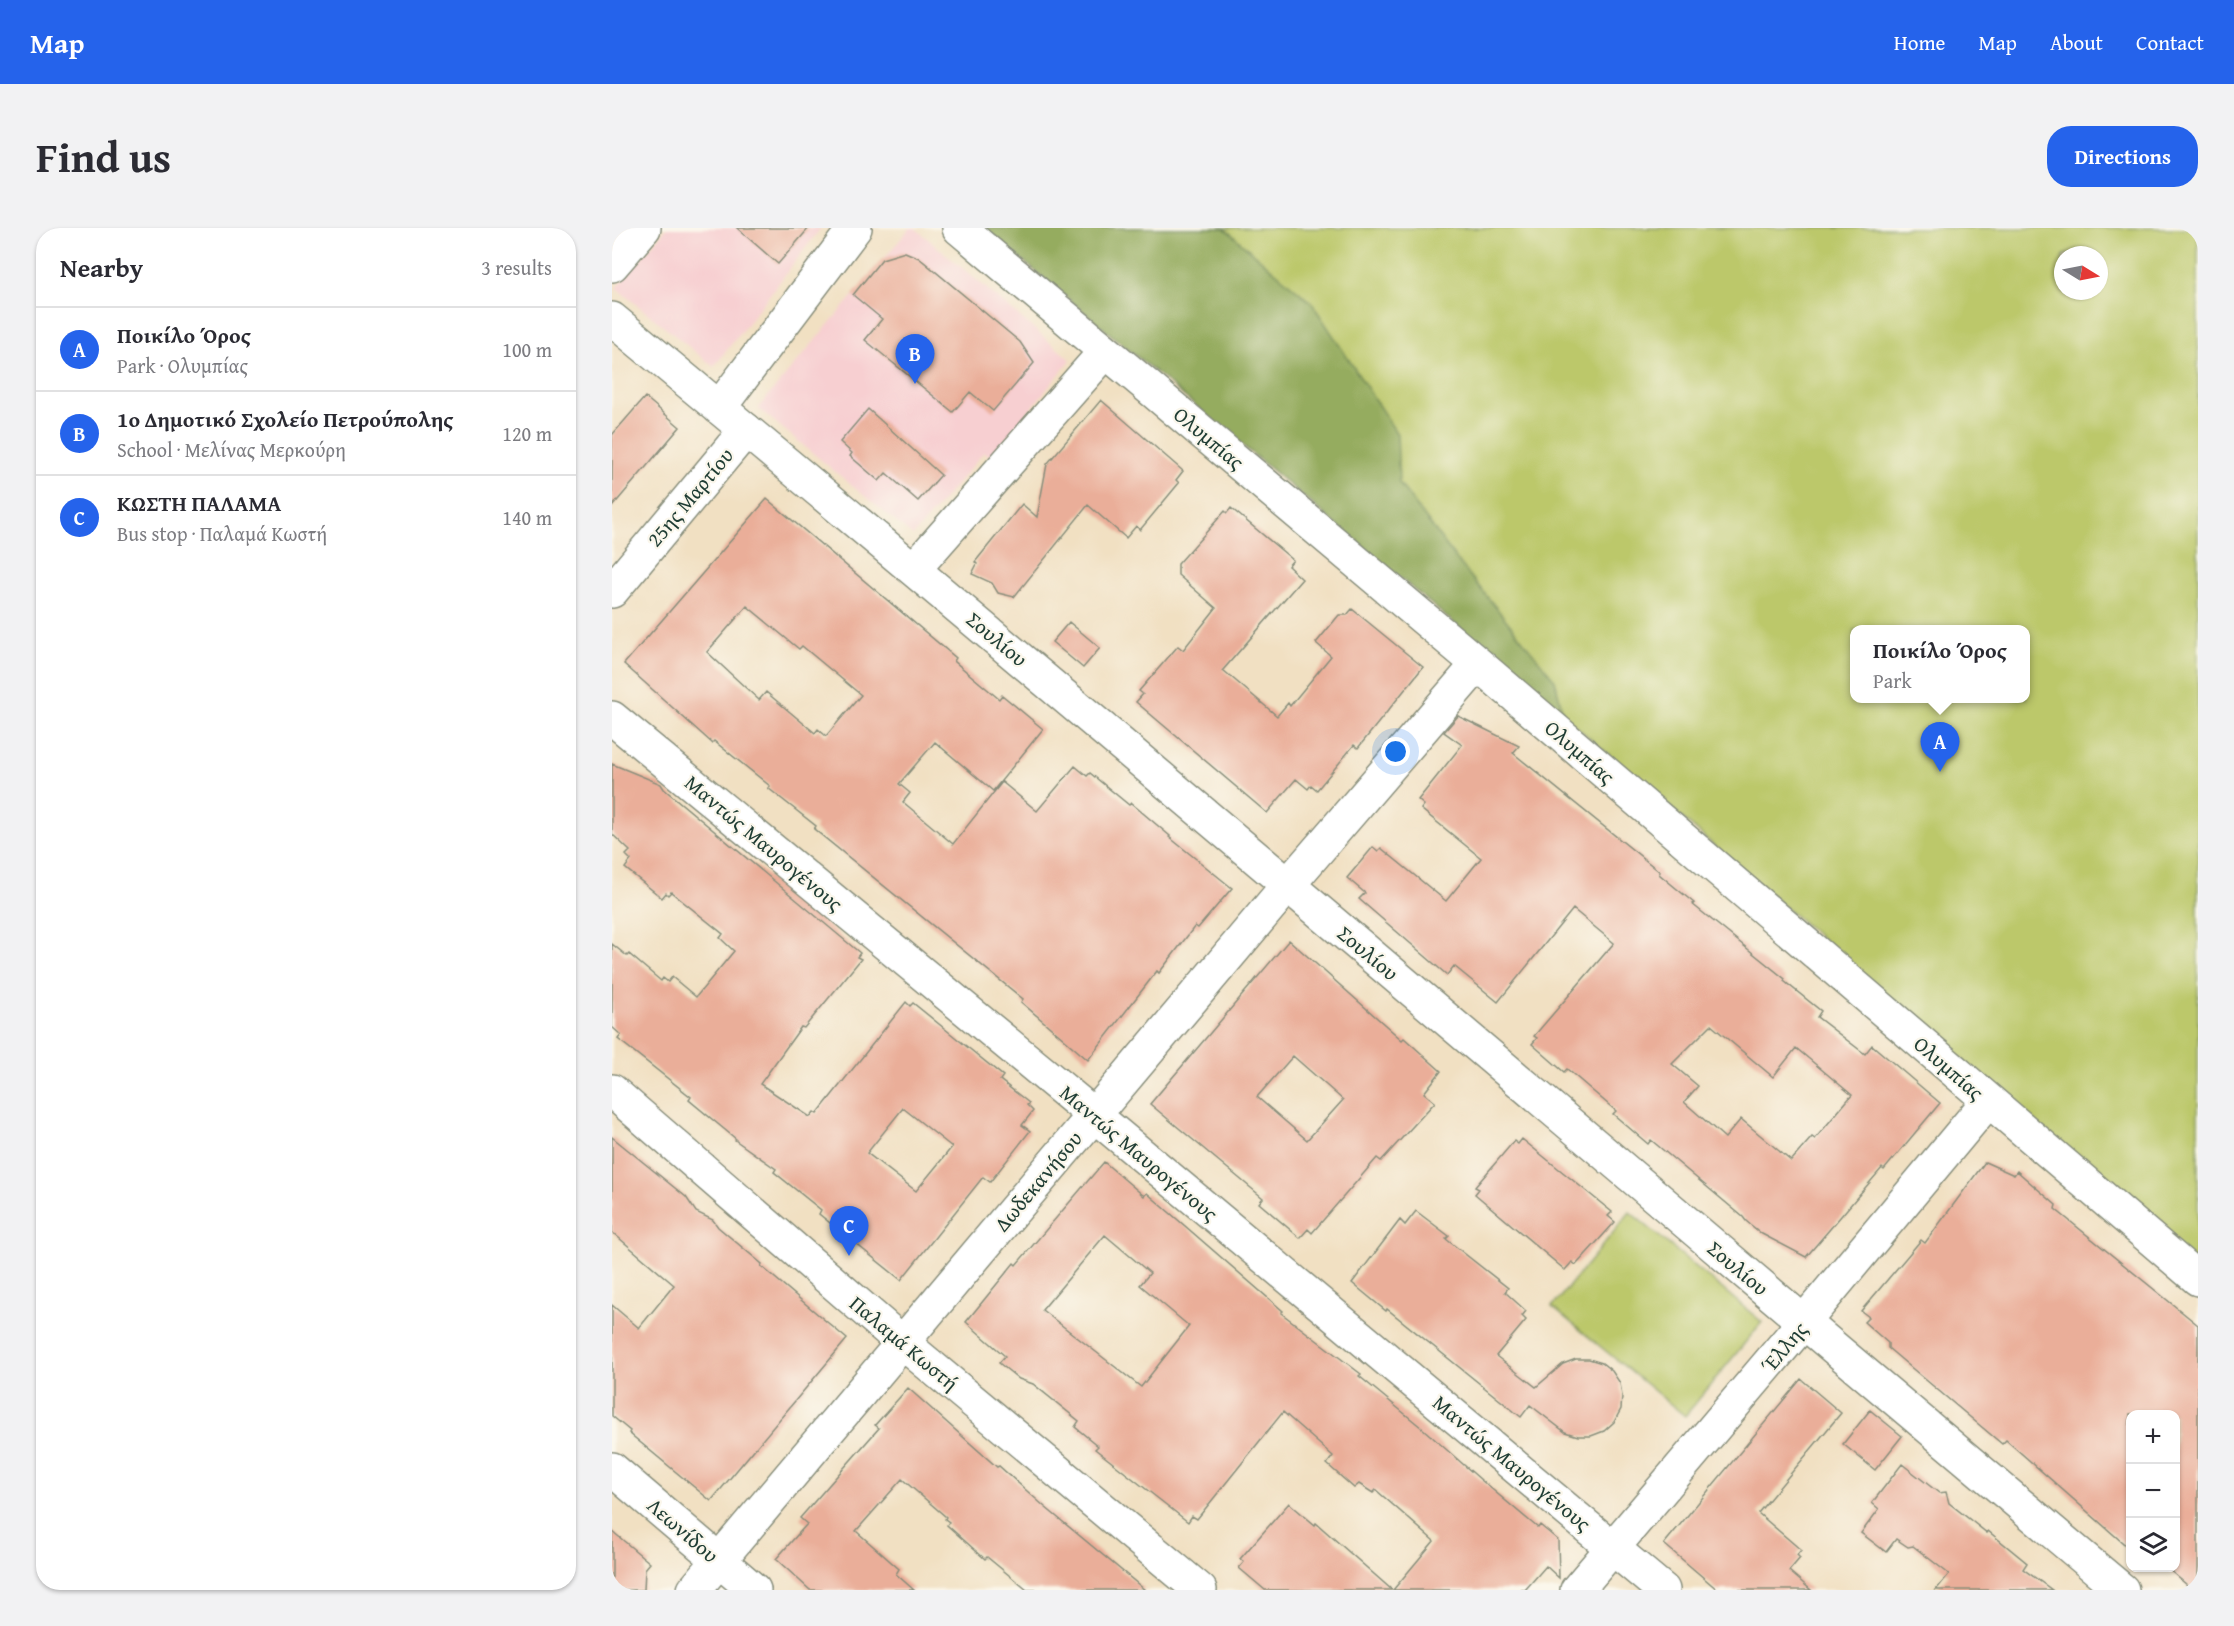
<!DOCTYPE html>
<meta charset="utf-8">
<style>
:root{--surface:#fff;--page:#f2f2f3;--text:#2b2b33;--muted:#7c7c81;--line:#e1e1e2;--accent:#2563eb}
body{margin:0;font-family:"Gentium Book Plus",serif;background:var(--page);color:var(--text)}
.controls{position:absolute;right:18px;bottom:18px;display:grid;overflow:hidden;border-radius:12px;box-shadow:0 2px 4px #0004}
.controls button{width:54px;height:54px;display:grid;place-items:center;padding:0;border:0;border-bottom:2px solid var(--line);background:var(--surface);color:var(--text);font:30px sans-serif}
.compass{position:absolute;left:1442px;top:18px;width:54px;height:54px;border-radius:50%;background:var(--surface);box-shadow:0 2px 4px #0004;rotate:100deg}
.you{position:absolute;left:784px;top:524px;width:21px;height:21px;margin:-15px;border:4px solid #fff;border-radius:50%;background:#1a73e8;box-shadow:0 0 0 9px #1a73e833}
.badge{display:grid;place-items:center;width:39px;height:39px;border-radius:50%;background:var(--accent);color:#fff;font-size:20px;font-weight:700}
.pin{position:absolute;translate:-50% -50px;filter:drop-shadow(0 2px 3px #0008)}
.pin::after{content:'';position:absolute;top:32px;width:21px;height:18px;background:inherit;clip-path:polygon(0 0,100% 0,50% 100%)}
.popup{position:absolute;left:1238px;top:397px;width:180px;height:78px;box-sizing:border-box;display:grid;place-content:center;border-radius:12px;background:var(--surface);filter:drop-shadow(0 2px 4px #0005);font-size:20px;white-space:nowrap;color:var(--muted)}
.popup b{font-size:22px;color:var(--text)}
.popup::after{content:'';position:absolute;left:50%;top:100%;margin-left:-12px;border:12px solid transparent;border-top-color:var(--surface)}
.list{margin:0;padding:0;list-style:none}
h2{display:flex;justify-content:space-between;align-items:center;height:78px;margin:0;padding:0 24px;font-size:26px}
h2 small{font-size:20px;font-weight:400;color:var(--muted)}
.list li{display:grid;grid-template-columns:39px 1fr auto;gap:18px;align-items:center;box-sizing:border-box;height:84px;padding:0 24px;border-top:2px solid var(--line)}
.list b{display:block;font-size:22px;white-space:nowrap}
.list p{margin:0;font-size:20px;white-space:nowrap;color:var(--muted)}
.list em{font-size:20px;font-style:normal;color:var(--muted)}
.icon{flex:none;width:33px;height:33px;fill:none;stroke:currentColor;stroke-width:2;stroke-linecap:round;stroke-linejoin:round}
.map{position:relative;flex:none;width:1586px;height:1362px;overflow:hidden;border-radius:24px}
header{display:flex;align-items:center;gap:36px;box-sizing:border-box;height:84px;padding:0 30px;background:var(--accent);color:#fff}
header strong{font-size:28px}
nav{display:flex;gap:33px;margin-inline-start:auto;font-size:21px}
.intro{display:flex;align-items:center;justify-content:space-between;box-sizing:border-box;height:144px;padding:0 36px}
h1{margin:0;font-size:42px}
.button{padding:15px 27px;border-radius:24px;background:var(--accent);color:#fff;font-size:21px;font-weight:700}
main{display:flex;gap:36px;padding:0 36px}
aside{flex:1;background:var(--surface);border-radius:24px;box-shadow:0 2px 4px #0004}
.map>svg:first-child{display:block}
</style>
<header>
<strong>Map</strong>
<nav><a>Home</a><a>Map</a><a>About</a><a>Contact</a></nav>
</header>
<div class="intro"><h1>Find us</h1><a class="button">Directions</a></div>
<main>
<aside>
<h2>Nearby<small>3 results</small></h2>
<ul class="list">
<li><span class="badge">A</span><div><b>Ποικίλο Όρος</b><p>Park · Ολυμπίας</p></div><em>100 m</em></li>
<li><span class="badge">B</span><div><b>1ο Δημοτικό Σχολείο Πετρούπολης</b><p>School · Μελίνας Μερκούρη</p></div><em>120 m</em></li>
<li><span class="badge">C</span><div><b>ΚΩΣΤΗ ΠΑΛΑΜΑ</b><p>Bus stop · Παλαμά Κωστή</p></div><em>140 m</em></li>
</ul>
</aside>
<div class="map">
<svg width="1586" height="1362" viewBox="0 0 1586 1362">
<rect width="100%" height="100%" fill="#fbf7ec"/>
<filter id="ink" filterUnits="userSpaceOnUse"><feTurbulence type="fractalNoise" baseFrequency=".0167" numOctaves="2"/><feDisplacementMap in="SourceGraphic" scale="12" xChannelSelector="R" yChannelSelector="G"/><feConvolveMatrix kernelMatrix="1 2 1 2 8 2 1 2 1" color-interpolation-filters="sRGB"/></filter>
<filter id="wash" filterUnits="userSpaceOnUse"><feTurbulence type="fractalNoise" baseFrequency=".008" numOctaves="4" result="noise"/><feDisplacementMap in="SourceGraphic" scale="24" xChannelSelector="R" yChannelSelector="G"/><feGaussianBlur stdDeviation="1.35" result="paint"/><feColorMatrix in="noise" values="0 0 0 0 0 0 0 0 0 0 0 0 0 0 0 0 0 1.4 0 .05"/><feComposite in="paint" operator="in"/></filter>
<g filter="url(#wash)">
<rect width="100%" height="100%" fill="#f1e0c2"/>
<path fill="#f7cfd1" d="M55,0h154l-107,139 -98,-79z
M298,0h5l156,132 -80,97 -7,-5 -71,84 -155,-128z"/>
<path fill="#bcc86a" stroke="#6e824f" stroke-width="1.5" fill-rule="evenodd" d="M493,0h1093v1036l-635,-549 -8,-35zM1451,27h36v36h-36zM1242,402h172v68h-172z
M1018,984l132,110 -77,94 -133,-109z"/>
<path fill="#95ac5e" stroke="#5a7449" stroke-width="1.5" d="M372,0h240l88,75 85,131 2,49 59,78 97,119 8,35z"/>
<g id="blocks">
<path fill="#eaae99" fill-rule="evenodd" d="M125,0h72l-31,36z
M293,24l14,6 101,84 14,21 -41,48 -23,-19 -17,20 -88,-72 17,-21 -29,-24 29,-36z
M33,169l35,30 -68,80v-72z
M489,172l82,71 -7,9 3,3 -39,47 -4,-4 -10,12 -38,-33 -74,92 -16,-4 -6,-10 -20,-9 5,-10 -2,-2 47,-58 15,13 10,-53z
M256,181l73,66 -23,26 -32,-28 -7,8 -29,-25 2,-3 -12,-11z
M155,271l189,159 -2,3 45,38 3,-4 41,34 -50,62 -58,-49 -36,42 11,9 -7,9 50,42 49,-62 35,29 38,-45 12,10 3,-3 39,32 2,-2 39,33 -1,1 63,51 -34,40 -3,-2 -36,47 -2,-2 -69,89 -67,-58 2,-3 -209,-170 2,-3 -48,-38 2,-2 -56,-45 -2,2 -88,-79zM135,378l52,43 3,-3 59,49 -35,41 -8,-7 -3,4 -49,-41 -7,8 -52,-48z
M619,280l62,52 -5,6 14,13 -79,91 54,46 11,-13 2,3 41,-50 -15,-13 23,-28h8l5,-6 71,58 -65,81 -4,-3 -37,45 -6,-5 -3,4 -12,-10 -29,34 -131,-111 7,-8 -4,-3 39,-45 5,4 33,-42 -38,-33v-11l47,-53 2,2z
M457,394l31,26 -17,20 -31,-26z
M846,488l61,30 -6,7 147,119 -1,2 35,29 -2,1 93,75 -1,2 37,30 -4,6 48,37 7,-9 68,58 -56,67 -2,-2 -76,89 -44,-23 -16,-13 -3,-4 -92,-77 -3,4 -35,-30 3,-3 -49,-42 -3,3 -32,-28 5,-6 -3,-2 80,-93 -41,-34 -75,93 -44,-36 -7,9 -88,-76 6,-6 -18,-15 26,-31 5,4 3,-3 65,53 35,-43 -60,-49 3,-4 -6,-5 44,-55 -18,-13zM1099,797l62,52 23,-29 56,47 -37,44 -3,-2 -21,24 -50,-42 -16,19 -41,-36 14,-16 -26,-22z
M0,536l49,20 3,5 196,164 -3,4 4,2 -57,69 -3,-1 -41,57 50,33 4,-5 3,2 89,-112 4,4 3,-3 42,34 48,39 -3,4 29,23 -2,2 6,6 -11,14 8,6 -40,51 -7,-5 -82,103 -82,-66 2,-4 -47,-38 2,-3 -41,-29 1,-1 -47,-39 2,-3 -73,-58 3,-4 -9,-8v-83l15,12 2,-2 32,27 2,-3 5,4 4,-5 24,20 38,-46 -14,-13 3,-4 -52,-42 -3,3 -2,-2 -4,5 -37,-30 6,-8 -5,-5 4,-4 -18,-17zM291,880l49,39 -36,44 -49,-38z
M677,712l113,100 2,-2 37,33 -17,22 11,9 -54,59 -4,-3 -65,75 -4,-4 -8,9 -41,-35 4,-5 -113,-94zM681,828l50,44 -36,40 -50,-43z
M0,909l74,60 10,15 17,8 5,7 44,37 -1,2 86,73 -136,162 -82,-68 1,-2 -18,-15v-111l27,23 35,-43 -62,-53z
M910,911l90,73 -4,4 7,6 -39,43 -4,-3 -7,8 -90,-76 4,-5 -4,-2 39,-46 4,3z
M492,934l40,34 3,-3 136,118 -2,2 80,61 -2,2 63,52 59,52 57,48 2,-3 18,15 1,38 -13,-12 -21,24h-132l41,-49 -58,-51 -3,3 -14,-9 -5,4 -27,-24 6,-8 -50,-44 -86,107 -5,-3 -4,6 -93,-73 3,-3 -23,-19 4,-6 -46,-37 -14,-5 -20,-16 6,-7 -39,-34 48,-59 2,2zM493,1007l45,38 -10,12 49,41 -48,61 -99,-77z
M1373,934l29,13 3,-4 39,34 -1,4 143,116v265h-5l-26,-22h8v-154h-45v135l-124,-109 -4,4 -101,-85 -13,-11v-5l-24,-21 5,-5 -8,-6 60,-71 4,3z
M804,983l33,25 -3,3 62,49 -3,4 21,19 -4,5 4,4 -30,36 40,31 27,-23 13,-5h13l13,4 10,8 8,12 2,13 -1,13 -7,13 -10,9 -13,5h-13l-13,-4 -35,-27 -9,12 -134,-108 -1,2 -34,-28 48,-63 5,5z
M1189,1151l40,34 -83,100 43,37 -4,5 3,3 -11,13 22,19h-93l-54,-46z
M296,1160l89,79 2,-1 46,41 100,83h-118l-40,-33 -2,2 -38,-34 2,-3 -4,-3 1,-2 -44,-38 -46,52 43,38 -3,5 18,16h-104l-34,-31 31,-35 -7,-6 79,-90 -4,-3z
M1258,1182l32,26 -27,34 -32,-26z
M1290,1236l37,29 7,-1 3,11 38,30 1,-2 39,32 -4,6 29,21h-116l13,-16 -36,-28 -5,1 -12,-8 -10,13 -25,-19 18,-24 -7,-6z
M677,1275l26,22 1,-2 76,67h-127l-26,-22 5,-6 -4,-3z
M0,1303l38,32 -5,6 -1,21h-32z"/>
</g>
</g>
<g filter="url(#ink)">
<use href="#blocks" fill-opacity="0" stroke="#888e7b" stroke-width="1.5"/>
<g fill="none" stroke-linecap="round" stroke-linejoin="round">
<g stroke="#888e7b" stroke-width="36">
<path id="street" d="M347,0l519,436 720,615
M0,37l32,-37
M134,202c462,383 916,775 1376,1160
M302,341l191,-217
M0,490l482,397 569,475
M0,863l291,252 297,247
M0,1241l142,121
M82,1362l594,-705 190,-221
M965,1362l226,-267 185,-222"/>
</g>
<g stroke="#888e7b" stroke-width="36">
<path id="secondary" d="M0,91l134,111 -134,161
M107,180l136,-180"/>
</g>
<use href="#street" stroke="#fff" stroke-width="33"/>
<use href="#secondary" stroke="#fff" stroke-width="33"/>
</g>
</g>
<g text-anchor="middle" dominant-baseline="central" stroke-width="4.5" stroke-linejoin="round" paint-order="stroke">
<g font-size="21" fill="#1f3d34" stroke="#fbf7ec">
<text transform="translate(597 210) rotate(40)">Ολυμπίας</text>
<text transform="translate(78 269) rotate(-50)">25ης Μαρτίου</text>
<text transform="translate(385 411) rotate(40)">Σουλίου</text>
<text transform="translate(968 524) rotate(41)">Ολυμπίας</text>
<text transform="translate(152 615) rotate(40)">Μαντώς Μαυρογένους</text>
<text transform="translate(756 725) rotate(40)">Σουλίου</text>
<text transform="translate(1337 840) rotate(41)">Ολυμπίας</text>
<text transform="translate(527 925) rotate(40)">Μαντώς Μαυρογένους</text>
<text transform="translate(426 953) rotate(-50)">Δωδεκανήσου</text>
<text transform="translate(1126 1040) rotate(40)">Σουλίου</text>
<text transform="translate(292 1115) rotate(40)">Παλαμά Κωστή</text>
<text transform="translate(1172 1119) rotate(-50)">Έλλης</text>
<text transform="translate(900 1235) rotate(40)">Μαντώς Μαυρογένους</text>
<text transform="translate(71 1302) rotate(41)">Λεωνίδου</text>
</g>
</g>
</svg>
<div class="controls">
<button>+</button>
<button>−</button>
<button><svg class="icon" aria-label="layers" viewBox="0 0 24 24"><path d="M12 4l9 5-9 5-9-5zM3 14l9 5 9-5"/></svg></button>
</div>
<svg class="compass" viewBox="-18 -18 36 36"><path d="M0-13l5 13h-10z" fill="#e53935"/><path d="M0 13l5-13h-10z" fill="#7c7c81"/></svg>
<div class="you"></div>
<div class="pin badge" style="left:1328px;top:544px">A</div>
<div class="popup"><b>Ποικίλο Όρος</b>Park</div>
<div class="pin badge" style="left:303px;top:156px">B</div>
<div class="pin badge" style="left:237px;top:1028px">C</div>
</div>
</main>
